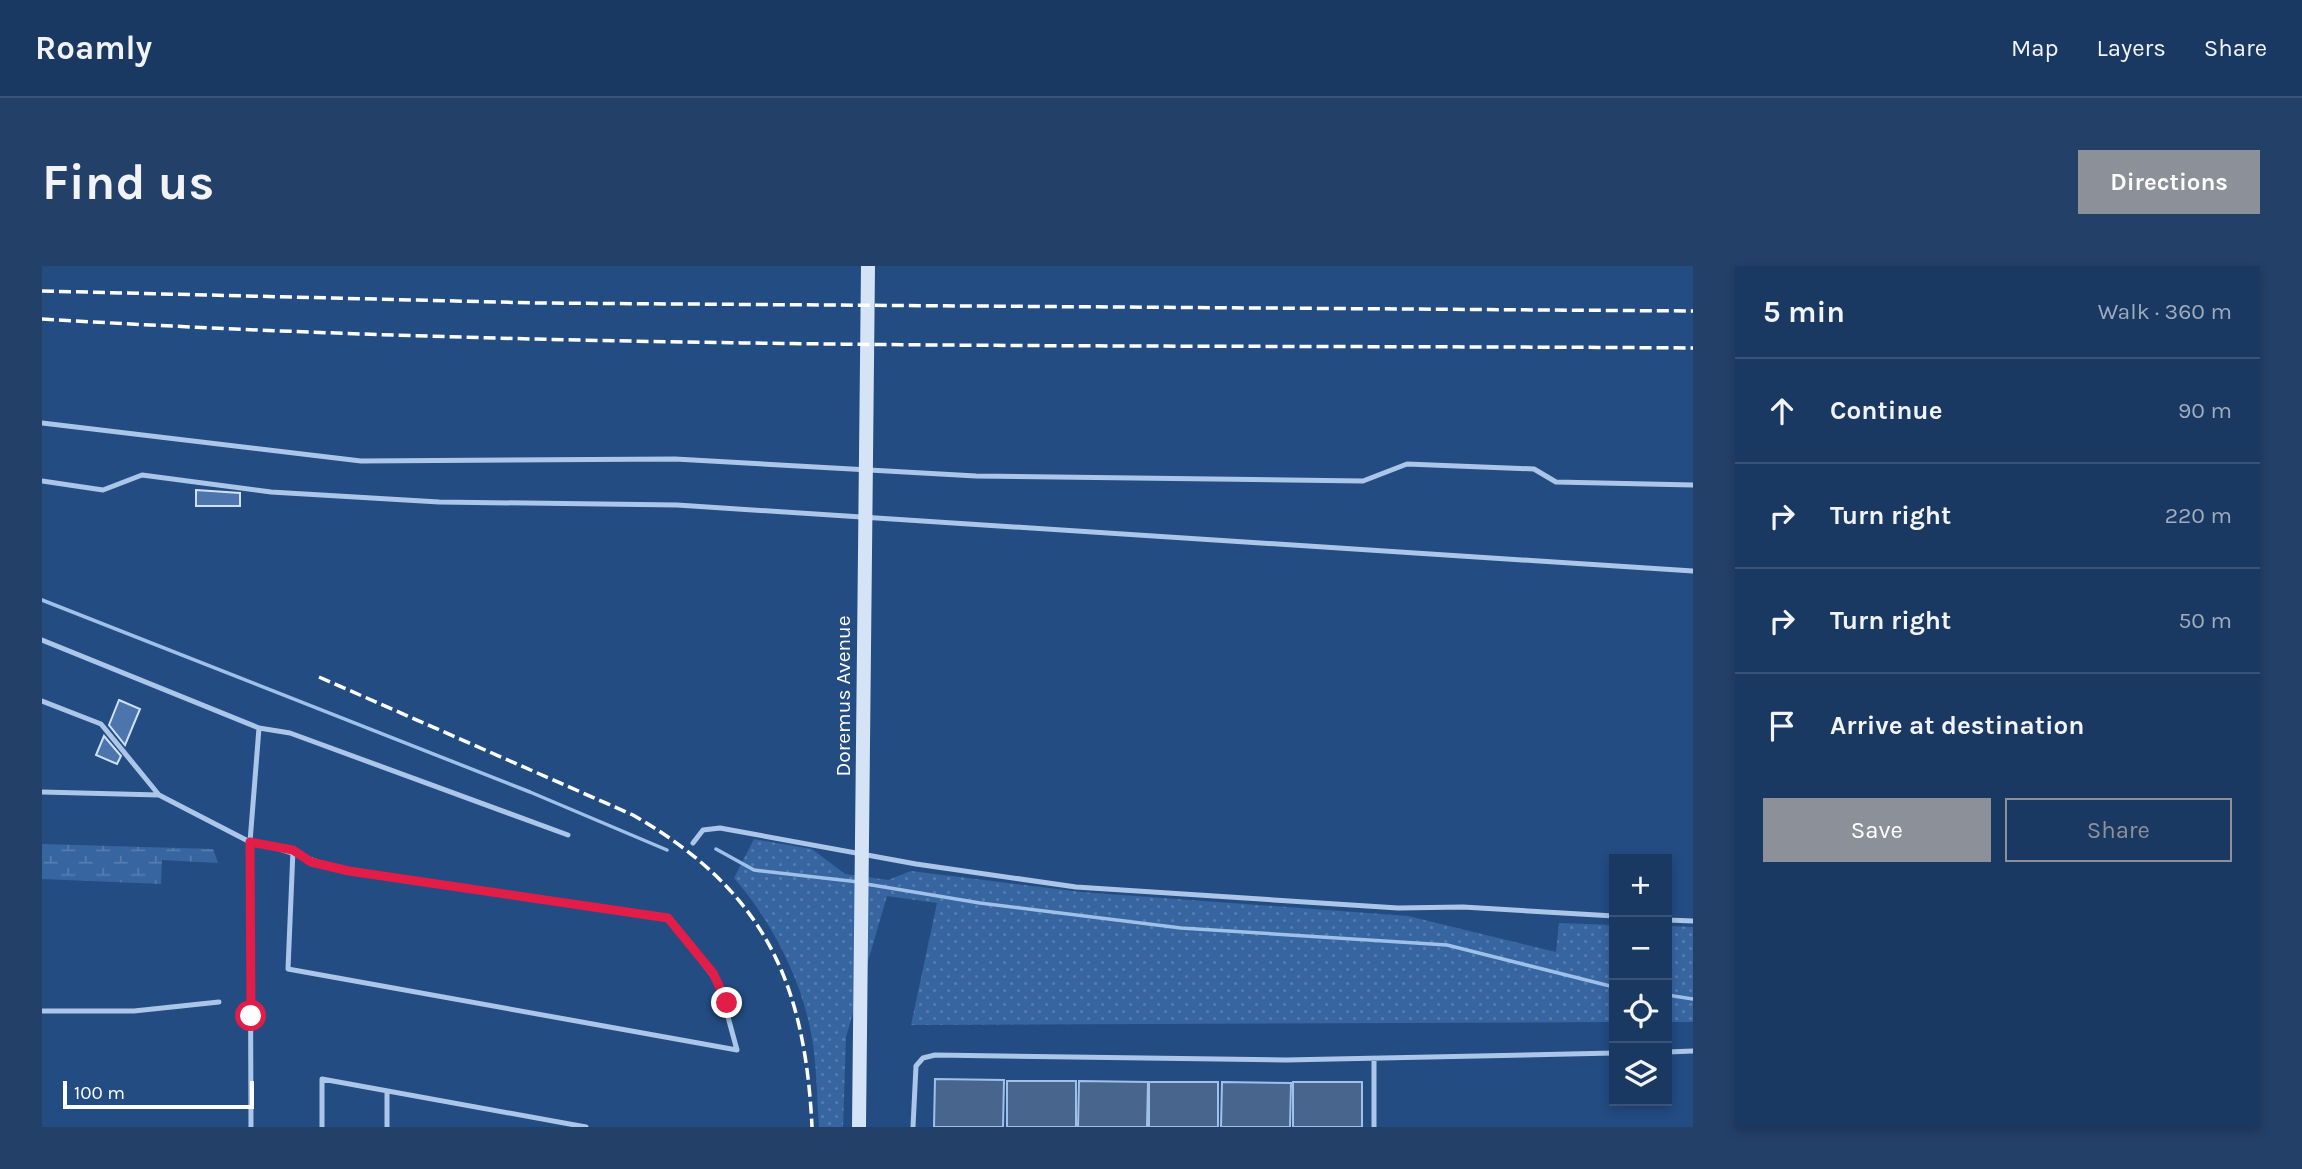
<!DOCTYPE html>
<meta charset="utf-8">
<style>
:root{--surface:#1a3962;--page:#234068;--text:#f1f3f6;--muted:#9facbe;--line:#385377;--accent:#8c9099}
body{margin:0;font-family:Karla,sans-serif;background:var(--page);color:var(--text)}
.controls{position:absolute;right:21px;bottom:21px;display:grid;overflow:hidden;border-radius:0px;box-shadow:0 4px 10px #0003}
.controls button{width:63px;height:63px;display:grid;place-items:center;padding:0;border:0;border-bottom:2px solid var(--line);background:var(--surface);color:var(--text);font:35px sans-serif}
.scale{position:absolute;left:21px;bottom:18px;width:191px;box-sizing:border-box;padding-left:7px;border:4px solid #fff;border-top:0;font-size:19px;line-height:24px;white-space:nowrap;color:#fff;-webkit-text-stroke:5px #234c83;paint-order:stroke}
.stop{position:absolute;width:21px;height:21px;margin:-16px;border:5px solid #e11d48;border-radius:50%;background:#fff}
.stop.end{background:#e11d48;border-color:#fff;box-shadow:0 2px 7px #0008}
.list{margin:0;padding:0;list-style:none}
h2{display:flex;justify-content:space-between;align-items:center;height:91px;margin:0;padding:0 28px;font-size:30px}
h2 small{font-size:23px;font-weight:400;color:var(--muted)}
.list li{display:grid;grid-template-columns:46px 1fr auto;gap:21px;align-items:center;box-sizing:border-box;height:105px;padding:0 28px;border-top:2px solid var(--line)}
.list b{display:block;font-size:26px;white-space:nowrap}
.list em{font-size:23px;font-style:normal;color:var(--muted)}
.actions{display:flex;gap:14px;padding:21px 28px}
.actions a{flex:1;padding:16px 0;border:2px solid var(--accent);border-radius:0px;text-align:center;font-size:24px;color:var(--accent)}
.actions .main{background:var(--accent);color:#fff}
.icon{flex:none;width:38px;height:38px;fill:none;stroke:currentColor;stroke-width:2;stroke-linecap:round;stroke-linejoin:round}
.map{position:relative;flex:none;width:1651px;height:861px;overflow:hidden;border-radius:0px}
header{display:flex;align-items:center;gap:42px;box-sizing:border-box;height:98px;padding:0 35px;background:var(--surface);border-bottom:2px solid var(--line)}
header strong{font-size:33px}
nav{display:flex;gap:38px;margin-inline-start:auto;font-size:24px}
.intro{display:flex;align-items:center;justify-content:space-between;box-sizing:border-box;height:168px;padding:0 42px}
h1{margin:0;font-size:49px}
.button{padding:18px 32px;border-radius:0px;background:var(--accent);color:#fff;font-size:24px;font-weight:700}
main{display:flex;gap:42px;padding:0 42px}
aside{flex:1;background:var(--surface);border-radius:0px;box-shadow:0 4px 10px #0003}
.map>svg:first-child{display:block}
</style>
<header>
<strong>Roamly</strong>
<nav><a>Map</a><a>Layers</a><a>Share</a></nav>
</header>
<div class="intro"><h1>Find us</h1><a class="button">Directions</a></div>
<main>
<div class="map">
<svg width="1651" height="861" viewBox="0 0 1651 861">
<defs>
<pattern id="grass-dots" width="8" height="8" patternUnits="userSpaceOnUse" patternTransform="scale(1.75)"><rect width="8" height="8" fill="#3765a0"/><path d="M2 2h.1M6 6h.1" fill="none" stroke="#557cae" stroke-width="1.8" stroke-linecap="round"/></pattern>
<pattern id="wetland-marsh" width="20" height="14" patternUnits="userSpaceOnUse" patternTransform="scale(1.75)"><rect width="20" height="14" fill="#3765a0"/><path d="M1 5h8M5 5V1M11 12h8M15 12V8" fill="none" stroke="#557cae"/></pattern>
</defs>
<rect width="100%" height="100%" fill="#234c83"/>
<path fill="url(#grass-dots)" d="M712,573l58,10 33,25 43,6 23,-9 170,21 327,24 148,36 3,-29 55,2v97l-703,3 26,-122 -50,-7 -41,141 -3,90h-24c-2,-25 -2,-50 -5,-75 -7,-62 -39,-127 -80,-174z
M1625,660l26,1v95h-26z"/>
<path fill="url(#wetland-marsh)" d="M0,578l171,5 5,14 -56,-3 -1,24 -119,-5z"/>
<path fill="#47658d" stroke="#9fc1e9" stroke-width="2" d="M893,813l69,1 -1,47h-69z
M965,815h69v46h-69z
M1037,815l69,1 -1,45h-69z
M1107,816h69v45h-69z
M1180,816l69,1 -1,44h-69z
M1251,816h69v45h-69z"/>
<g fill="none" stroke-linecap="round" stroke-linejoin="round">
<path stroke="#9fc1e9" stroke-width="3.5" d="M0,334l488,192 137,58
M674,583l38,21 105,12
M824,618l114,19 201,25 266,17 167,42
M1625,729l26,4"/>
</g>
<path fill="#4b75ac" stroke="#cfe0f6" stroke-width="2" d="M154,224l44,3v13h-44z
M77,434l21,9 -15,36 -16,-20z
M62,470l17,20 -4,8 -21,-9z"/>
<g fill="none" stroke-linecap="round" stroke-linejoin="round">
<path stroke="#abc6e8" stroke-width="5" d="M0,157l319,38 314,-2 301,17 387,5 44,-17 127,5 22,13 137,3
M0,215l61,9 39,-15 129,17 168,10 238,3 1016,66
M0,374l217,88
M0,435l59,23 58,71 91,47 1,285
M0,526l117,3
M651,577l10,-13 17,-2 196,36 160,23 322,21 65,-1 151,9
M251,584l-5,119 449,81 -18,-66 -51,-66 -319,-47c-36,-8 -62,-23 -99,-29l9,-114 31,5 278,102
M1625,654l26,1
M0,745h92l85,-9
M1625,786l26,-1
M345,825v36
M280,861v-48l264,48
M871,861l3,-61 7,-8 12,-3 351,5 328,-7
M1332,861v-68"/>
<path stroke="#d5e3f7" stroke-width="14" d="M817,861l9,-861"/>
<path stroke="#fff" stroke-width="3.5" stroke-dasharray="12 5" stroke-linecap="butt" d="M0,25l496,12 1155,8
M0,53c549,33 1101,25 1651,29
M277,411l314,138c130,75 172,165 179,312"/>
</g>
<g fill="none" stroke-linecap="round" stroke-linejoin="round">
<path stroke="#e11d48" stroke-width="9" d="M209,750l-1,-174 43,8 18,12 38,9 319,47 45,55 14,30"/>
</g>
<g text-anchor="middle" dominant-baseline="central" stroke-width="6" stroke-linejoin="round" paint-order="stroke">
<g font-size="21" fill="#fff" stroke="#234c83">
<text transform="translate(801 430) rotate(-90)">Doremus Avenue</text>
</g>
</g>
</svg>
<div class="controls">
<button>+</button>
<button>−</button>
<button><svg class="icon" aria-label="locate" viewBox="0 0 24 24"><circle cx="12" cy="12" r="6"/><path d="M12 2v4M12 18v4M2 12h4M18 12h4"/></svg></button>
<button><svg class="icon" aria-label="layers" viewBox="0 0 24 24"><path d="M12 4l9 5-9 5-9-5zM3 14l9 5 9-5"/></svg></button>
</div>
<div class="scale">100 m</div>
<div class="stop" style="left:209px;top:750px"></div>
<div class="stop end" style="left:685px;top:737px"></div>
</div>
<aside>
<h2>5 min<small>Walk · 360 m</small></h2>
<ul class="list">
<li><svg class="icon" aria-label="ahead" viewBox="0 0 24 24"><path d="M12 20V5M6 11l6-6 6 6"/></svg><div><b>Continue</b></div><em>90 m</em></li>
<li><svg class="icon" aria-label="right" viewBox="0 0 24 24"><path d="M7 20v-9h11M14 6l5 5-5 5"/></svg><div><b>Turn right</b></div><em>220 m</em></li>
<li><svg class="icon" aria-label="right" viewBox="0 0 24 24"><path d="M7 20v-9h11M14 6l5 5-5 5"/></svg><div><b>Turn right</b></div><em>50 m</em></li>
<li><svg class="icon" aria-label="arrive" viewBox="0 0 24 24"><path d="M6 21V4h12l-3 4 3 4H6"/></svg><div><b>Arrive at destination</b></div></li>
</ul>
<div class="actions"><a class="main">Save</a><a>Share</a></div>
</aside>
</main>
